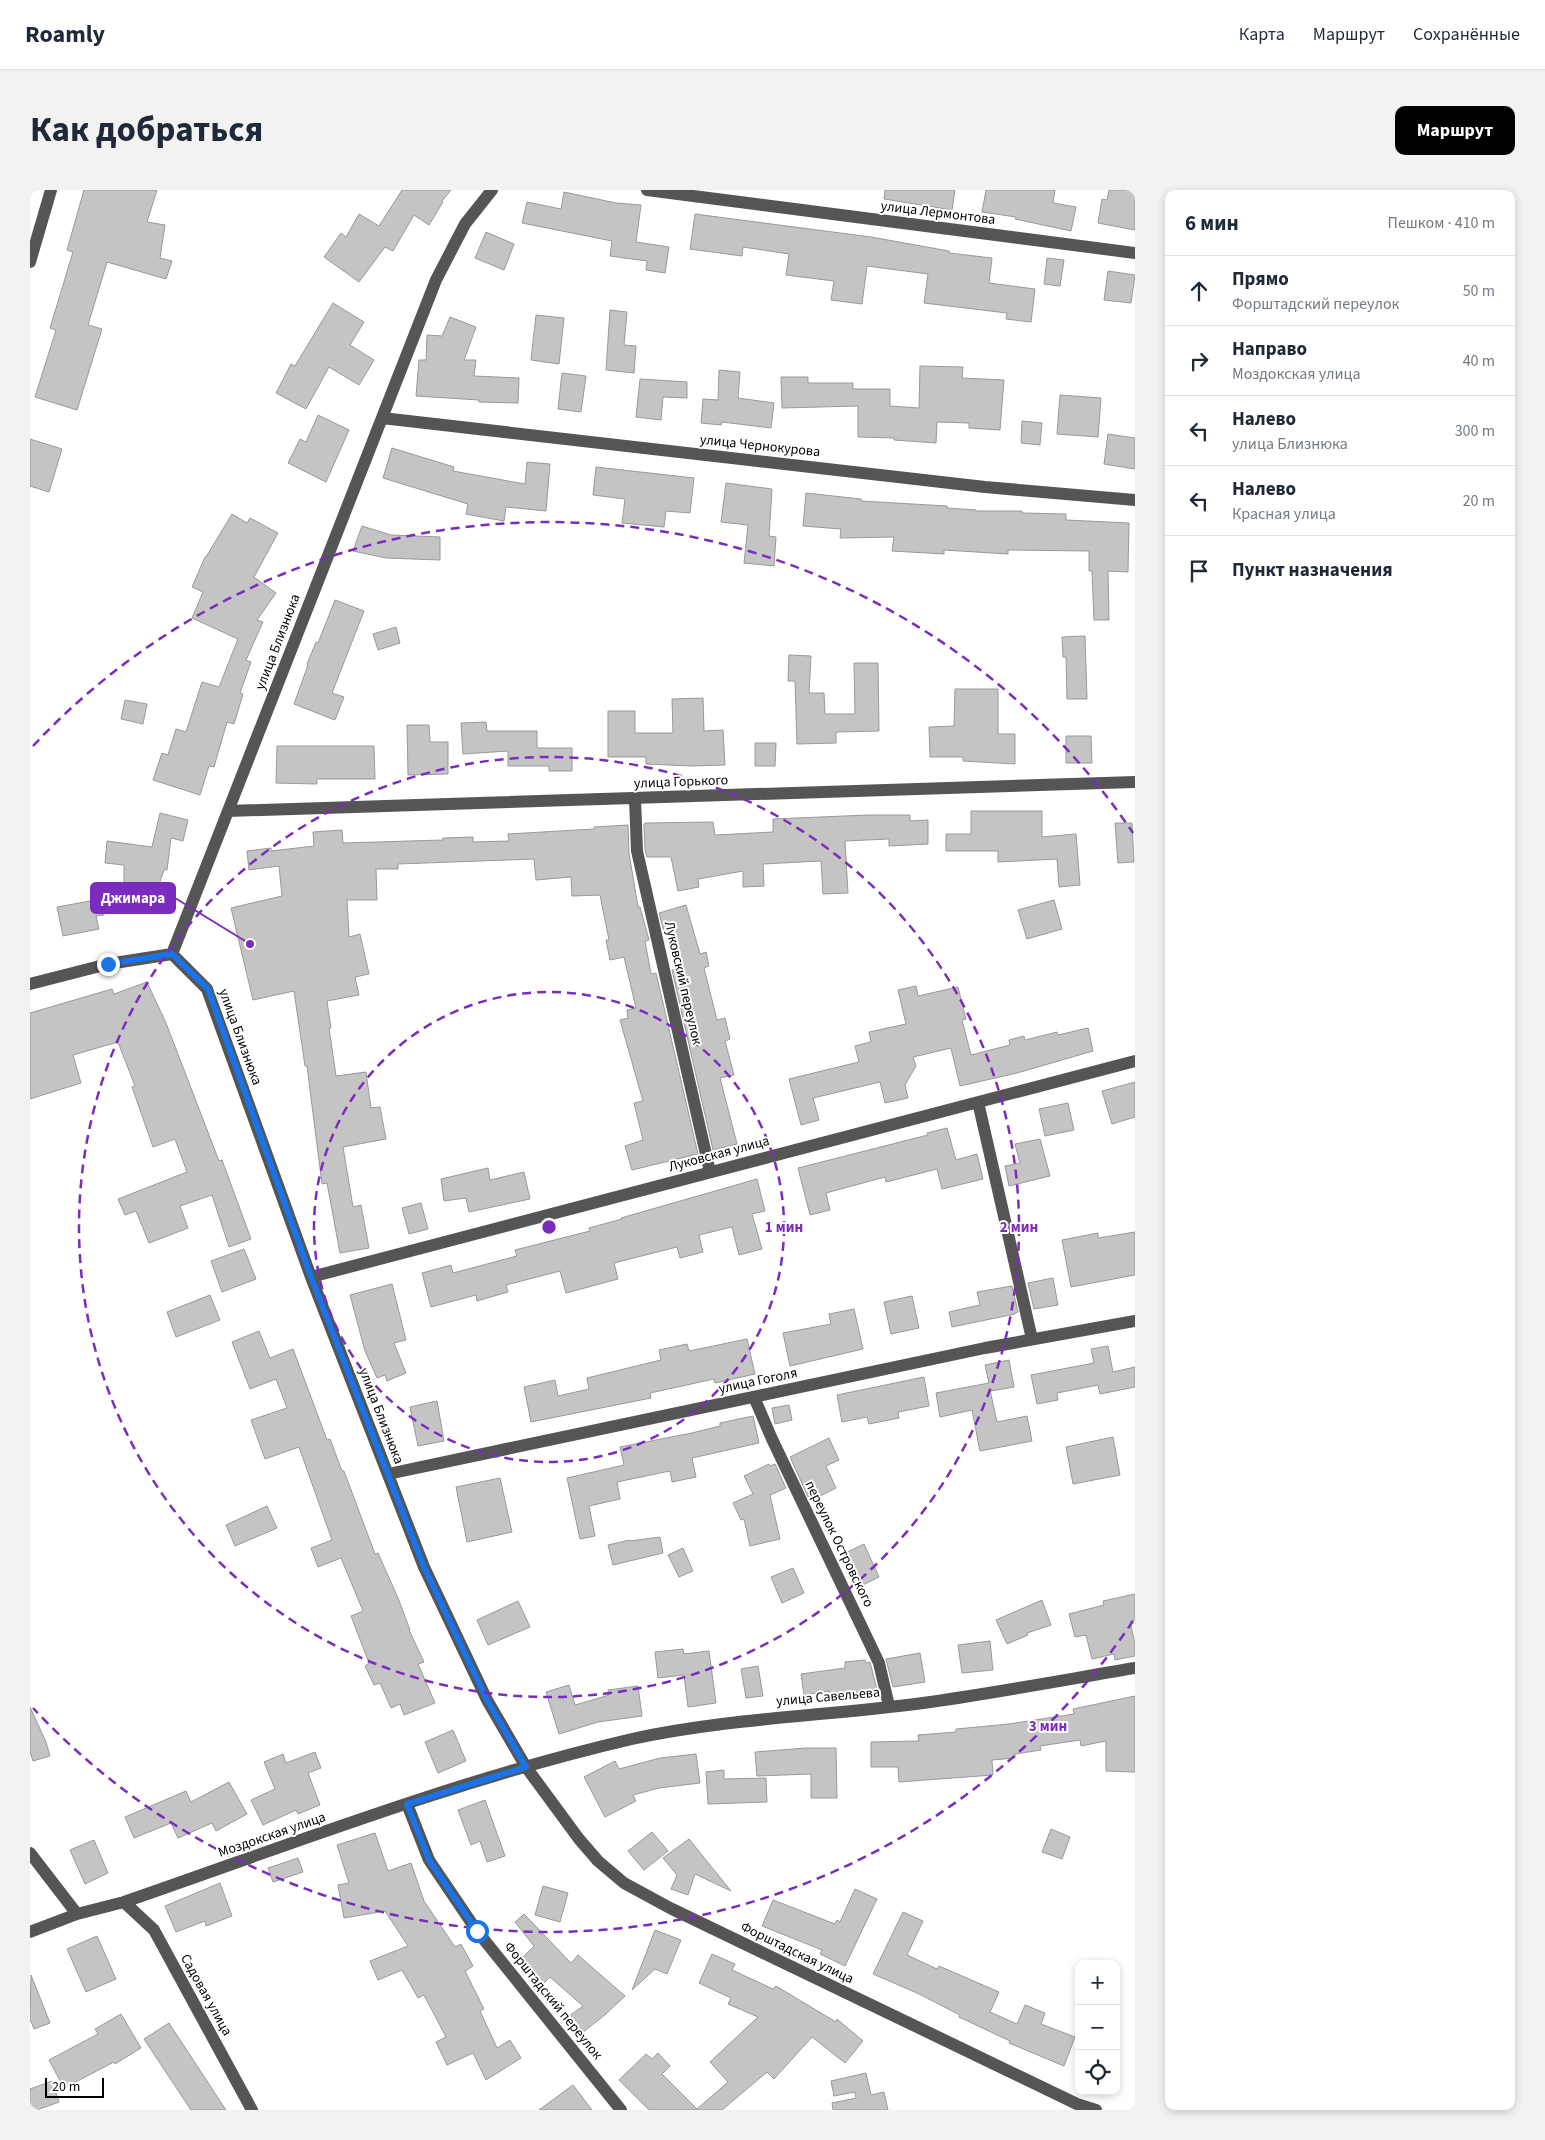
<!DOCTYPE html>
<html lang="ru">
<meta charset="utf-8">
<style>
:root{--surface:#fff;--page:#f2f2f3;--text:#1f2937;--muted:#747a83;--line:#e0e1e3;--accent:#000}
body{margin:0;font-family:"Source Sans 3",sans-serif;background:var(--page);color:var(--text)}
.controls{position:absolute;right:15px;bottom:15px;display:grid;overflow:hidden;border-radius:10px;box-shadow:0 2px 8px #0003}
.controls button{width:45px;height:45px;display:grid;place-items:center;padding:0;border:0;border-bottom:1px solid var(--line);background:var(--surface);color:var(--text);font:25px sans-serif}
.scale{position:absolute;left:15px;bottom:12px;width:59px;box-sizing:border-box;padding-left:5px;border:2px solid #000;border-top:0;font-size:14px;line-height:18px;white-space:nowrap;color:#000;-webkit-text-stroke:4px #fff;paint-order:stroke}
.stop{position:absolute;width:15px;height:15px;margin:-11px;border:4px solid #1a73e8;border-radius:50%;background:#fff}
.stop.end{background:#1a73e8;border-color:#fff;box-shadow:0 1px 5px #0008}
.list{margin:0;padding:0;list-style:none}
h2{display:flex;justify-content:space-between;align-items:center;height:65px;margin:0;padding:0 20px;font-size:21px}
h2 small{font-size:16px;font-weight:400;color:var(--muted)}
.list li{display:grid;grid-template-columns:32px 1fr auto;gap:15px;align-items:center;box-sizing:border-box;height:70px;padding:0 20px;border-top:1px solid var(--line)}
.list b{display:block;font-size:19px;white-space:nowrap}
.list p{margin:0;font-size:16px;white-space:nowrap;color:var(--muted)}
.list em{font-size:16px;font-style:normal;color:var(--muted)}
.icon{flex:none;width:28px;height:28px;fill:none;stroke:currentColor;stroke-width:2;stroke-linecap:round;stroke-linejoin:round}
.map{position:relative;flex:none;width:1105px;height:1920px;overflow:hidden;border-radius:10px}
header{display:flex;align-items:center;gap:30px;box-sizing:border-box;height:70px;padding:0 25px;background:var(--surface);border-bottom:1px solid var(--line)}
header strong{font-size:24px}
nav{display:flex;gap:28px;margin-inline-start:auto;font-size:18px}
.intro{display:flex;align-items:center;justify-content:space-between;box-sizing:border-box;height:120px;padding:0 30px}
h1{margin:0;font-size:35px}
.button{padding:12px 22px;border-radius:10px;background:var(--accent);color:#fff;font-size:18px;font-weight:700}
main{display:flex;gap:30px;padding:0 30px}
aside{flex:1;background:var(--surface);border-radius:10px;box-shadow:0 2px 8px #0003}
.map>svg:first-child{display:block}
</style>
<header>
<strong>Roamly</strong>
<nav><a>Карта</a><a>Маршрут</a><a>Сохранённые</a></nav>
</header>
<div class="intro"><h1>Как добраться</h1><a class="button">Маршрут</a></div>
<main>
<div class="map">
<svg width="1105" height="1920" viewBox="0 0 1105 1920">
<rect width="100%" height="100%" fill="#fff"/>
<path fill="#c4c4c4" stroke="#999" d="M54,0h73l-10,32 18,3 -5,33 12,3 -6,18 -59,-17 -19,63 14,4 -25,81 -42,-13 21,-67 -6,-2 23,-76 -6,-2z
M372,0h49l-9,11 1,1 -14,23 -15,-10 -21,36 -8,-4 -26,35 -35,-25 17,-24 5,4 13,-23 20,12z
M855,0h70l-3,20 -68,-11z
M956,0h69l-2,13 23,4 -5,24 -56,-12 1,-2 -34,-5z
M1079,0h26v40l-37,-7 4,-24 5,1z
M534,2l52,11 25,2 -5,37 33,5 -4,26 -19,-3 1,-9 -37,-5 2,-15 -90,-18 5,-21 34,7z
M665,24l176,23 78,14v2l43,5 -3,25 46,6 -4,33 -25,-3 1,-6 -83,-10 4,-29 -61,-8 -5,38 -31,-4 3,-19 -48,-6 3,-21 -46,-7 -1,9 -52,-7z
M456,42l28,12 -10,26 -29,-12z
M1017,68l17,2 -4,26 -16,-2z
M1078,81l27,4 -4,28 -27,-3z
M303,113l31,19 -14,23 24,15 -15,25 -30,-18 -23,42 -30,-16 15,-29 4,2z
M580,120l17,2 -3,33 12,1 -2,27 -28,-3z
M506,125l28,3 -5,46 -28,-4z
M420,127l26,10 -12,33h12l-2,16 45,2 -1,25 -39,-1v-2l-63,-4 3,-36h7l1,-25 15,1z
M890,176l43,1 -1,11 42,2 -4,50 -31,-2v-5l-32,-1 -1,21 -42,-3v-2l-36,-1v-31l-76,2 -1,-31h27v6h45v6h37v17l29,2z
M689,180l21,2 -2,26 36,5 -3,25 -49,-6 -1,3 -20,-2 2,-24 15,1z
M532,183l24,3 -5,36 -23,-3z
M610,189l47,3v16l-24,-1 -2,23 -25,-3z
M1030,205l41,3 -3,39 -41,-3z
M288,225l31,15 -23,52 -38,-19 12,-24 6,3z
M992,231l20,2 -2,22 -19,-2z
M1078,244l27,4v31l-31,-5z
M0,249l32,10 -13,43 -19,-6z
M362,258l62,19 -1,4 72,13 2,-22 23,2 -4,47 -40,-4 -2,14 -38,-7 2,-10 -85,-26z
M566,277l98,11 -4,35 -24,-2 -2,16 -42,-4 3,-24 -32,-4z
M696,293l46,6 -3,47 7,1 -2,29 -30,-3 4,-38 -27,-3z
M776,303l55,6v2l86,5v2l29,2v1h46v2l44,1v6l63,3 -1,49 -20,-1 1,49h-15l-2,-49h-3v-20l-81,-1v4l-64,-4v4l-52,-3 2,-14 -54,1 1,-9 -38,-3z
M202,324l15,9 3,-5 28,15 -24,44 22,16 -19,27 6,2 -17,38 5,2 -11,31 3,1 -9,30 -7,-2 -13,45 -5,-1 -9,29 -47,-15 9,-27 6,2 8,-26 10,3 16,-50 17,5 19,-48 -46,-21 11,-26 -11,-5 13,-30h1z
M332,336l29,9 49,2v23l-54,-2 -33,-7z
M305,410l29,11 -32,82 12,4 -9,23 -41,-16 14,-39 -1,-1 9,-22 2,1z
M366,437l4,16 -22,7 -5,-16z
M1055,446l2,63h-20l-1,-42h-3l-1,-20z
M759,465l22,1 -2,37h15l1,21h30l-1,-51h24l1,68 -43,1v11l-39,1 -2,-63h-7z
M925,499h43v45h17v30l-52,-3v-4h-33l-1,-30 25,-1z
M673,508l1,33 19,-1 2,35 -34,1 -45,-2v-7h-38v-46h27v22h38l-1,-34z
M95,510l22,4 -4,20 -22,-5z
M456,532l1,9h50v17h35v23h-23v-5h-41v-15l-45,3 -2,-31z
M377,535h22l1,17h18v32l-40,1z
M1036,546h25l1,27h-26z
M725,553h21l-1,23h-20z
M247,556h97l1,33h-58v5l-41,-1z
M941,621h71v26l34,-3 4,51 -21,2 -2,-28 -59,3v-11h-52v-17h25z
M130,623l28,7 -5,21 -12,-3 -4,32h-3l-10,29h-30v-34l-19,-2 2,-22 45,6z
M838,625h42v6l18,-1v24l-39,2v-7l-44,2 3,52 -25,1 -2,-33 -58,3 1,22 -21,1v-16l-45,8 1,8 -21,4 -7,-34h-24l-2,-7 -1,-26 2,-1 67,-1 2,13 58,-3v-13z
M1085,633h17l2,39 -16,1z
M598,635l1,28 9,54h2l9,33 -4,1 6,33 5,-1 42,181 -66,16 -7,-24 18,-6 -9,-37 9,-2 -23,-81 8,-2 -1,-8 9,-2 -12,-51 -14,3 -4,-20h3l-9,-45 -28,1 -1,-19 -35,3 -2,-21 -136,5v5h-22l1,31h-30l2,37 11,-3 9,40 -14,3 4,18 -32,6 4,27h-2l7,48 30,-4 5,36 9,-1 6,32 -43,8 10,60 8,-2 8,43 -29,5 -13,-70 -5,1 -15,-118h-2l-11,-75 -41,9 -22,-92 51,-12 -3,-30 -30,4 -2,-19 24,-3v3l43,-5 -1,-14 29,-2 1,13 100,-3v-2l30,-1v5l36,-1 -1,-7 86,-5v-2z
M71,709l3,16 -8,1 3,13 -36,7 -6,-29z
M1024,710l8,29 -35,10 -9,-29z
M656,715l14,49 6,-2 3,14 -5,2 13,52 8,-2 5,21 -5,2 9,34 -14,3 17,66 -24,6 -41,-180 10,-2 -8,-35 -9,2 -6,-22z
M117,792l19,41 53,138 3,-1 29,79 -22,8 -17,-52 -32,11 8,22 -39,15 -13,-32 -11,4 -7,-16 69,-27 -12,-33 -22,8 -21,-60 3,-1 -17,-44 -45,13 8,28 -51,16v-86l82,-24 2,5z
M886,796l2,10 40,-9 8,32 -4,1 9,35 39,-10 -1,-5 15,-4 1,4 32,-8 1,3 30,-7 5,23 -76,22 -57,13 -9,-38 -38,9 3,9 -11,19 3,13 -23,5 -5,-21 -67,16 6,22 -18,5 -12,-46 70,-17 -4,-16 16,-4 -2,-10 37,-8 -8,-34z
M1105,892v35l-23,7 -10,-33z
M1038,913l6,27 -29,6 -6,-27z
M917,938l9,32 21,-6 6,25 -41,10 -5,-20 -51,13 -1,-5 -59,16 4,17 -20,5 -12,-47 130,-33 -1,-2z
M1010,949l10,37 -41,10 -4,-20 15,-3 -5,-19z
M458,978l2,12 34,-8 6,27 -61,13 -3,-14 -22,3 -3,-22z
M727,989l8,32 -13,3 10,35 -23,6 -7,-28 -33,8 4,17 -23,6 -3,-11 -63,16 4,16 -52,14 -6,-22 -54,14 2,7 -31,9 -1,-6 -45,12 -9,-34 29,-8 2,8 64,-17 -2,-6 75,-19 -1,-3 33,-9 -1,-1z
M391,1013l7,26 -19,5 -7,-26z
M1105,1042v43l-64,12 -9,-47 36,-7v5z
M214,1059l12,30 -34,13 -11,-31z
M1023,1088l5,27 -24,4 -6,-26z
M362,1094l14,56 -12,3 12,30 -19,8 -2,-6 -8,3 -12,-27 -15,-56z
M982,1096l6,26 -3,1v1l-63,13 -3,-15 31,-7 -3,-13z
M180,1105l10,25 -44,17 -9,-25z
M882,1106l7,32 -28,6 -7,-32z
M824,1119l9,40 -73,17 -7,-33 48,-9 -2,-10z
M229,1141l11,27 23,-9 34,91 3,-1 12,32h2l31,83 3,-1 20,45 12,32h-1l15,32 -6,2 17,39 -31,12 -4,-11 -9,4 -11,-25 -6,2 -9,-19 4,-3 -18,-47 12,-5 -22,-53 -23,9 -7,-19 21,-8 -33,-93 -34,12 -14,-39 36,-12 -11,-29 -26,10 -18,-47z
M717,1149l8,35 -40,9 -1,-4 -64,14 1,5 -120,24 -7,-35 31,-7 3,16 31,-7 -2,-11 74,-18 -2,-10 28,-6 2,7z
M1078,1156l5,26 22,-5v20l-35,7 -2,-9 -41,8 1,7 -21,4 -6,-29 63,-12 -3,-14z
M979,1170l5,27 -23,4 -1,-1 7,32 30,-6 5,25 -52,10 -8,-41 -32,7 -4,-24 53,-10 -4,-18z
M894,1187l5,29 -31,6 1,6 -30,6 -2,-7 -25,5 -5,-27z
M407,1211l7,40 -26,5 -8,-39z
M759,1215l3,15 -17,4 -3,-16z
M723,1226l6,27 -67,15 4,19 -24,5 -2,-11 -53,11 3,17 -31,7 6,30 -15,3 -13,-61 57,-13 -4,-18 72,-14 28,-7v-3z
M1083,1247l7,38 -47,9 -7,-37z
M799,1248l10,22 -13,6 10,22 -26,13 -20,-44z
M739,1274l1,2 5,-2 11,24 -16,7 10,44 -30,7 -6,-27 -3,1 -8,-17 20,-9 -9,-18z
M470,1288l12,54 -45,10 -11,-55z
M237,1316l10,22 -42,18 -9,-21z
M630,1347l3,16 -50,12 -5,-20 22,-5v1z
M834,1354l15,33 -22,11 -16,-33z
M653,1358l10,23 -14,6 -11,-22z
M763,1378l11,25 -22,10 -11,-26z
M1105,1404v26l-5,1 5,23v12l-20,4 -1,-6 -22,5 -6,-24 -11,2 -6,-23 35,-9 -1,-4z
M1012,1410l9,25 -24,8 1,2 -21,9 -11,-24z
M488,1411l12,26 -42,18 -11,-25z
M960,1451l3,29 -31,3 -4,-28z
M653,1459l1,5 25,-3 7,52 -28,4 -4,-32 -26,3 -3,-26z
M890,1463l5,29 -32,5 -7,-28z
M835,1470l1,3 4,-1 7,28 -48,6v-5l-25,4 -3,-21 44,-6v-6z
M728,1476l5,30 -17,2 -5,-29z
M539,1495l6,20 34,-10 -1,-5 30,-4 4,30 -44,6 -39,12 -13,-42z
M1105,1506v76l-29,-1v-30l-25,5 -1,-6 -40,6 1,4 -26,4v4l-23,2 1,15 -94,7 -1,-15h-27v-25l48,-1 -1,-6 38,-3v-3l53,-5 65,-10 -1,-5z
M0,1517l16,35 4,14 -17,5 -3,-9z
M423,1540l13,31 -28,12 -13,-31z
M776,1558h30l1,50h-26v-24l-54,2 -2,-24z
M285,1562l6,16 -13,5 12,32 -22,9 -2,-4 -33,15 -12,-25 24,-11 -11,-27 19,-8 3,9z
M666,1564l4,29 -41,5 -26,7 3,6 -31,16 -21,-40 31,-16 4,8 41,-11z
M694,1580v9l42,-1 1,24 -59,2 -2,-32z
M199,1592l18,32 -31,17 -4,-8 -34,15 -7,-15 -37,15 -9,-21 61,-26 5,11z
M455,1610l20,56 -18,6 -7,-21 -9,4 -13,-35z
M1021,1639l19,8 -8,22 -20,-7z
M622,1642l16,19 -24,19 -16,-19z
M345,1643l13,38 23,-8 13,38 31,46 6,-3 12,22 -8,5 19,38 -4,2 17,37 13,-8 11,18 -35,22 -13,-27 -26,12 -11,-23 10,-5 -22,-42 -6,3 -16,-28 -24,10 -8,-19 38,-15 -23,-35 -41,7 -6,-33 11,-2 -12,-38z
M659,1649l42,52 -36,-17 -7,21 -17,-6 6,-14 -14,-17z
M64,1650l14,33 -23,11 -15,-34z
M268,1668l5,14 -30,10 -5,-14z
M190,1693l12,33 -26,10 -1,-5 -29,11 -11,-26z
M513,1696l25,7 -8,29 -25,-7z
M825,1699l22,10 -32,67 -25,-12 2,-4 -60,-24 11,-26 62,24 2,-4 3,2z
M873,1722l20,9 -16,34 30,14 2,-3 60,26 -9,20 27,12 8,-19 20,8 -4,11 34,13 -11,29 -55,-23 1,-2 -51,-24 1,-2 -43,-22 -44,-19z
M494,1724l47,49 7,-8 47,41 -19,18 -24,19 -13,-17 14,-10 -33,-29 -6,6 -23,-24 13,-13 -19,-24z
M625,1740l26,10 -14,34 -12,-5 -23,21z
M67,1746l19,43 -30,13 -19,-43z
M682,1764l23,10 -3,6 41,19 3,-3 60,36 1,-3 26,22 -18,22 -33,-26 -38,42 -7,-7 -45,38h-73l-30,-30 27,-26 6,5 6,-6 12,13 -8,8 35,35 31,-27 -18,-20 48,-45 -30,-13 3,-6 -32,-15z
M1,1785l19,48 -16,6 -4,-10z
M91,1824l20,34 -26,16 -1,-2 -50,26 -15,-28 49,-26 -3,-5z
M139,1833l57,87h-35l-47,-71z
M836,1883l5,22 13,-3 4,18h-55l-1,-7 24,-5 -1,-6 -21,4 -3,-15z
M22,1891l7,21 -22,8h-7v-21z
M543,1895l19,25h-53z"/>
<g fill="none" stroke-linecap="round" stroke-linejoin="round">
<path stroke="#555" stroke-width="12" d="M617,0l488,63
M0,72l21,-72
M352,228l603,69 150,13
M605,609l2,52 73,321
M198,621l907,-29
M142,764l35,35 104,288 113,290 63,133 39,67 53,72 19,22 26,22 46,25 407,196 19,6
M142,764l264,-674 29,-56 27,-34
M0,794l78,-20 64,-10
M948,912l54,237
M281,1087l824,-216
M724,1207l18,42 107,224 10,43
M358,1284l597,-126 150,-27
M377,1614l22,56 48,71 144,179
M0,1663l47,61
M94,1712l30,28 98,180
M0,1742l47,-18 47,-12c168,-58 335,-123 508,-163 97,-21 194,-23 291,-36 71,-10 141,-23 212,-35"/>
</g>
<g fill="none" stroke-linecap="round" stroke-linejoin="round">
<path stroke="#1a73e8" stroke-width="6" d="M78,774l64,-10 36,35 103,288 113,290 63,133 39,67 -119,37 22,56 48,71"/>
</g>
<g fill="none" stroke="#7b2cbf" stroke-width="2.5" stroke-dasharray="9 6">
<circle cx="519" cy="1037" r="235"/>
<circle cx="519" cy="1037" r="470"/>
<path d="M1103 1431A705 705 0 0 1 3 1518M3 556A705 705 0 0 1 1103 643"/>
</g>
<g text-anchor="middle" dominant-baseline="central" stroke-width="4" stroke-linejoin="round" paint-order="stroke">
<g font-size="14" fill="#000" stroke="#fff">
<text transform="translate(908 23) rotate(7)">улица Лермонтова</text>
<text transform="translate(730 256) rotate(6)">улица Чернокурова</text>
<text transform="translate(248 452) rotate(-69)">улица Близнюка</text>
<text transform="translate(651 592) rotate(-2)">улица Горького</text>
<text transform="translate(653 793) rotate(77)">Луковский переулок</text>
<text transform="translate(210 847) rotate(70)">улица Близнюка</text>
<text transform="translate(689 964) rotate(-15)">Луковская улица</text>
<text transform="translate(728 1191) rotate(-12)">улица Гоголя</text>
<text transform="translate(351 1226) rotate(69)">улица Близнюка</text>
<text transform="translate(809 1354) rotate(64)">переулок Островского</text>
<text transform="translate(798 1507) rotate(-5)">улица Савельева</text>
<text transform="translate(242 1645) rotate(-19)">Моздокская улица</text>
<text transform="translate(767 1763) rotate(26)">Форштадская улица</text>
<text transform="translate(176 1805) rotate(61)">Садовая улица</text>
<text transform="translate(523 1811) rotate(51)">Форштадский переулок</text>
</g>
</g>
<circle cx="519" cy="1037" r="8" fill="#7b2cbf" stroke="#fff" stroke-width="2.5"/>
<g font-size="15" text-anchor="middle" font-weight="bold" fill="#7b2cbf" stroke="#fff" stroke-width="4" stroke-linejoin="round" paint-order="stroke">
<text x="754" y="1042">1 мин</text>
<text x="989" y="1042">2 мин</text>
<text x="1018" y="1541">3 мин</text>
</g>
<path fill="none" stroke="#7b2cbf" stroke-width="2" d="M220 754L145 708"/>
<circle fill="#7b2cbf" stroke="#fff" stroke-width="2" cx="220" cy="754" r="5"/>
<rect fill="#7b2cbf" stroke="#7b2cbf" stroke-width="2" x="61" y="693" width="84" height="30" rx="5"/>
<g font-size="15" text-anchor="middle" font-weight="bold" fill="#fff">
<text x="103" y="713">Джимара</text>
</g>
</svg>
<div class="controls">
<button>+</button>
<button>−</button>
<button><svg class="icon" aria-label="locate" viewBox="0 0 24 24"><circle cx="12" cy="12" r="6"/><path d="M12 2v4M12 18v4M2 12h4M18 12h4"/></svg></button>
</div>
<div class="scale">20 m</div>
<div class="stop" style="left:447px;top:1741px"></div>
<div class="stop end" style="left:78px;top:774px"></div>
</div>
<aside>
<h2>6 мин<small>Пешком · 410 m</small></h2>
<ul class="list">
<li><svg class="icon" aria-label="ahead" viewBox="0 0 24 24"><path d="M12 20V5M6 11l6-6 6 6"/></svg><div><b>Прямо</b><p>Форштадский переулок</p></div><em>50 m</em></li>
<li><svg class="icon" aria-label="right" viewBox="0 0 24 24"><path d="M7 20v-9h11M14 6l5 5-5 5"/></svg><div><b>Направо</b><p>Моздокская улица</p></div><em>40 m</em></li>
<li><svg class="icon" aria-label="left" viewBox="0 0 24 24"><path d="M17 20v-9H6M10 6l-5 5 5 5"/></svg><div><b>Налево</b><p>улица Близнюка</p></div><em>300 m</em></li>
<li><svg class="icon" aria-label="left" viewBox="0 0 24 24"><path d="M17 20v-9H6M10 6l-5 5 5 5"/></svg><div><b>Налево</b><p>Красная улица</p></div><em>20 m</em></li>
<li><svg class="icon" aria-label="arrive" viewBox="0 0 24 24"><path d="M6 21V4h12l-3 4 3 4H6"/></svg><div><b>Пункт назначения</b></div></li>
</ul>
</aside>
</main>
